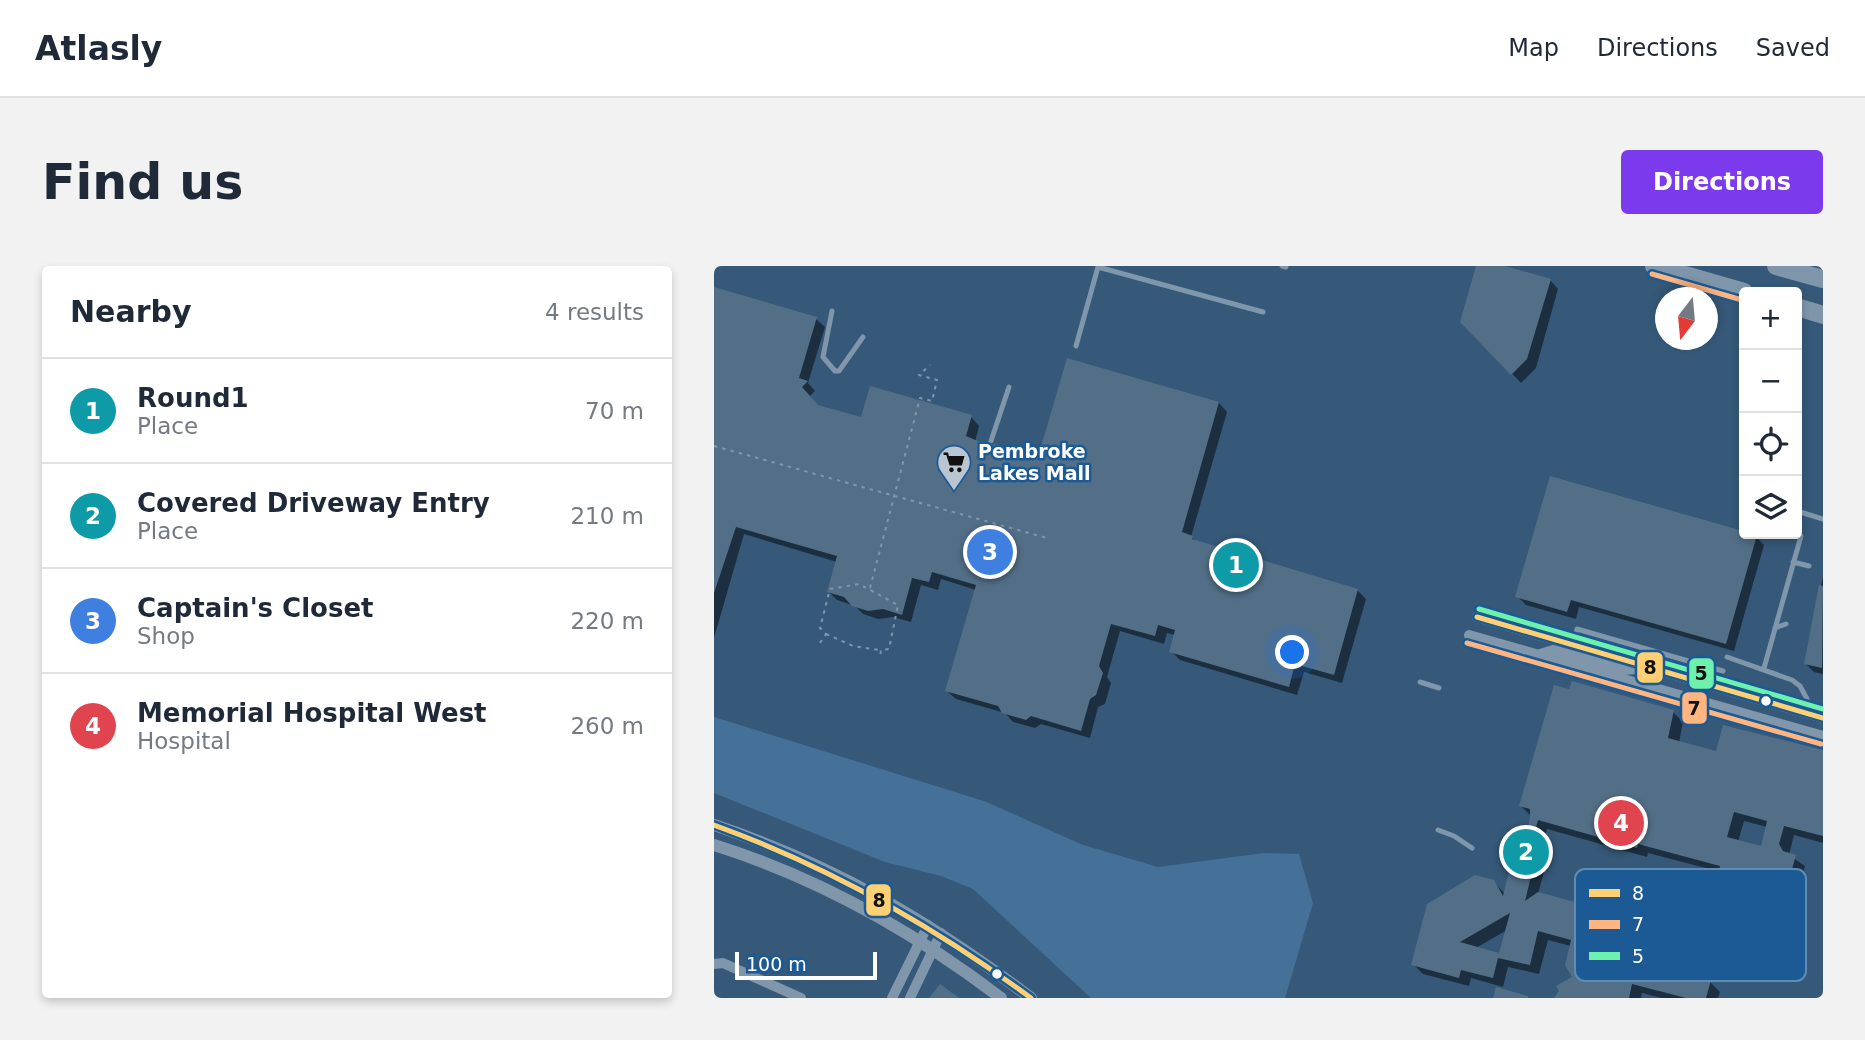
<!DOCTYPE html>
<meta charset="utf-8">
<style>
:root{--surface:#fff;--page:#f2f2f3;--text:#1f2937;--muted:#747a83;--line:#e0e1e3;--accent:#7c3aed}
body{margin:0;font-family:"DejaVu Sans",sans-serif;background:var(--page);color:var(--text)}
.controls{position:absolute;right:21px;top:21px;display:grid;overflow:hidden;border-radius:7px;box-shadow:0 4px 10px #0003}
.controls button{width:63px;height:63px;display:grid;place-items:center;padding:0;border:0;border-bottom:2px solid var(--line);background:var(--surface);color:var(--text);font:35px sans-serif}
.compass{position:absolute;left:941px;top:21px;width:63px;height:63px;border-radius:50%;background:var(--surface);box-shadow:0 4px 10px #0003;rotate:196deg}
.scale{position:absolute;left:21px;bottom:18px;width:142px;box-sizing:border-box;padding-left:7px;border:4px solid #fff;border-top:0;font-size:19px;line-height:24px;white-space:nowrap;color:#fff;-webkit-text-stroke:5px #1b5a94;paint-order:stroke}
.you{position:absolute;left:579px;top:387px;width:24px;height:24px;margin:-18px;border:5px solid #fff;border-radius:50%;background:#1a73e8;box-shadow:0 0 0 10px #1a73e833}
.badge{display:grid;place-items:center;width:46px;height:46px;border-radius:50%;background:var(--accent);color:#fff;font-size:23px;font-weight:700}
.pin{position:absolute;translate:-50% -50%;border:4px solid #fff;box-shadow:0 2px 7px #0006}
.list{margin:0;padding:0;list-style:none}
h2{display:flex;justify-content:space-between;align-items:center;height:91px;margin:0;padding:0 28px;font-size:30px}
h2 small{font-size:23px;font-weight:400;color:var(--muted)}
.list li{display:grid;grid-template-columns:46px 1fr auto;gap:21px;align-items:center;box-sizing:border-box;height:105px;padding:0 28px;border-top:2px solid var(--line)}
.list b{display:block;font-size:26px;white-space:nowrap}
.list p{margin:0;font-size:23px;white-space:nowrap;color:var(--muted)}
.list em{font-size:23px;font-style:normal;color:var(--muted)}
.icon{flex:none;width:38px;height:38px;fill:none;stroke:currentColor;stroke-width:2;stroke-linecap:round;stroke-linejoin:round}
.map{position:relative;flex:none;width:1109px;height:732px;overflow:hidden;border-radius:7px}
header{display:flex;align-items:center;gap:42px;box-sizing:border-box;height:98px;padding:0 35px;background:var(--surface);border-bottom:2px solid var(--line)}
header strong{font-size:33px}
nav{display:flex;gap:38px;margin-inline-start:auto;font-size:24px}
.intro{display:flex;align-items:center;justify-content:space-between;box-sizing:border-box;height:168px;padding:0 42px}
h1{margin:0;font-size:49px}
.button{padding:18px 32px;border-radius:7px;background:var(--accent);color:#fff;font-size:24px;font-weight:700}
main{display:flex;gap:42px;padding:0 42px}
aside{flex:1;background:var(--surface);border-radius:7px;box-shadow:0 4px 10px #0003}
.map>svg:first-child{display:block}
</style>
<header>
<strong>Atlasly</strong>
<nav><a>Map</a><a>Directions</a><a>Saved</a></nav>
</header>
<div class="intro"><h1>Find us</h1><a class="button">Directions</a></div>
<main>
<aside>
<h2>Nearby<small>4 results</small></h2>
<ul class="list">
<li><span class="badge" style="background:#0f9aa8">1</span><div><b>Round1</b><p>Place</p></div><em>70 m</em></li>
<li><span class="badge" style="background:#0f9aa8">2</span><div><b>Covered Driveway Entry</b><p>Place</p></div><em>210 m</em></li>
<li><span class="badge" style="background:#3f7fe0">3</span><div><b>Captain's Closet</b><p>Shop</p></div><em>220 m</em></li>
<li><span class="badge" style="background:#e0444e">4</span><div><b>Memorial Hospital West</b><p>Hospital</p></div><em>260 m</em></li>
</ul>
</aside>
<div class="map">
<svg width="1109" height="732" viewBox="0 0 1109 732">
<rect width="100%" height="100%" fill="#365979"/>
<path fill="#457199" d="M0,451l270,84 99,44 75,22 106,-14 35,1 14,49 -28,95h-194l-118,-109 -32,-13 -56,-14 -171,-69z"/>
<path fill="#0007" fill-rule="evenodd" d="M763,0h21l52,14 8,9 -22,79 -15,15 -59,-62z
M0,23l102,30 9,8 -17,56 7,8 -6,6 9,9 44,13 109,-2 8,9 -4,16 65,17 179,-56 8,9 -36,125 6,5 160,48 9,9 -24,84 -38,-11 -7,23 -117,-35 -9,-9 4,-16 -8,-2 -3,11 -44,-13 -13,46 4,6 -6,21 -7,3 -8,31 -49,-14 -6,4 -22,-6 -8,-9 -49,-14 -9,-8 29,-101 -35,-11 -3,11 -17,-5 -10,37 -18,-5 -15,2 -15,-5 -8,-8 -18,-6 -8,-8 8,-30 -93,-28 -30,104z
M1042,271l8,8 -30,106 -155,-44 -3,12 -50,-14 -9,-9z
M1109,310v98l-9,-2 -9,-9z
M959,446l10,10 -4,21 38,10 7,-26 99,25v91l-29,-8 -5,20 16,11 -8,30 -35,-9 9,8 -1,4 8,2 17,19 -9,12 -4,15 -13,-3 -10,-10 3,-9 -30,-6 -10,-10 12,-9 5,-19 -14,-8 -77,-20 -1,4 -100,-28 -8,33 6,6 -7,26 69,18 17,22 36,-37 10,10 -8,33 5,9 9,10 7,16 27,7 10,10 -2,6h-56l-20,-5 -1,5h-84l17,-20 -3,-32 -23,-6 -9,34 -31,-7 -5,20 -32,-9 -2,8 -46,-12 -10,-10 80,-83 12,13 18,-39 8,-39 -10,-10zM1030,555l23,6 -5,21 -24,-6zM793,664l-7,25 -24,-7zM906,682l5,1 -4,14 -5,-1z"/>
<path fill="#536f88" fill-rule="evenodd" d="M762,0h29l46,13 -24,80 -16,16 -51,-53z
M0,21l103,30 -18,61 9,3 -6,6 16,18 43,12 9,-31 102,29 -6,21 24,10 5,-2 43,13 29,-99 152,44 -37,130 11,4 -1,3 166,50 -24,86 -39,-11 -6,23 -120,-35 6,-22 -17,-5 -3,11 -44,-12 -12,42 4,7 -7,22 -6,4 -9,32 -50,-15 -5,4 -24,-7 -4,-7 -53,-15 31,-106 -44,-13 -3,10 -17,-4 -10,37 -19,-6 -15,2 -16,-5 -8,-9 -17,-5 10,-36 -101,-29 -22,66z
M836,210l207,59 -31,109 -155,-44 -4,12 -52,-15z
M1105,319l4,1 -1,82 -18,-4z
M858,415l102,29 -6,28 48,13 7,-26 100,25v86l-39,-10 -5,18 4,7 13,4 -9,32 -31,-8 6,5 -4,10 21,5 7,10 -10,12 -4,17 -15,-3 5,-17 -42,-8 4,-15 9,2 6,-22 -20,-5 1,-4 -82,-22 -1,4 -99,-28 -9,34 7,2 -11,45 13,-9 70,19 14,25 11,-42 8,-4 20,6 -8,33 15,20 9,22 34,9 -5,18h-20l-54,-14 -3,14h-75l5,-7 -3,-5 16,-9 -7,-12 6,-25 -33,-9 -8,34 -32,-7 -5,20 -32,-8 -2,8 -48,-13 16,-61 48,-29 19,5 9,16 11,-46 7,3 9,-35v-9l-11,-3 35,-121 15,4zM1020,546l33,9 -6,25 -34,-9zM796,647l-11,40 -39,-11zM896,673l15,3 -5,19 -15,-4z
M226,718l19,14h-30z
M782,721l32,9v2h-35z"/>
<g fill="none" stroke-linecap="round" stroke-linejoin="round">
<path stroke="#7f96ab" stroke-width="2" stroke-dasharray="3.5 5" stroke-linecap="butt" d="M0,180l333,92
M156,322l50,-190 12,3 5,-21 -18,-5 11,-10
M112,368l27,12 27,4
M106,377l6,-9 -6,-6 10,-39 29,-5 39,21 -9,44 -8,1 -1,7"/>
<path stroke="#7f96ab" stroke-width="5" d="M568,0l4,1
M118,45l-9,46 12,14h4l24,-34
M362,80l22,-79 165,45
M1030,145v13
M277,175l18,-54
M1083,245l26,8
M1079,296l16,4
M1061,362l11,-4
M859,379l4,-16 146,42
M1013,391l65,23 8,6 7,13 -4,13
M1050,402l37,-132
M706,416l19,6
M724,564l16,6 18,12"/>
<path stroke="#7f96ab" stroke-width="10" d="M763,351l346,101
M755,369l354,101
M823,389l16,-5 71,20 24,-2
M0,698l9,-1 78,35
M178,732l36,-73
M196,732l31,-65"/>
<path stroke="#7f96ab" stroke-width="12" d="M0,559c122,41 215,96 317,173
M0,579c105,33 199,86 287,153"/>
<path stroke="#7e95aa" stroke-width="18" d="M940,0l90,26
M1062,0l47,13
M1083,41l26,8"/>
<g stroke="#1b5a94" stroke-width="10">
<path id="bus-1" d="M763,351l346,101
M0,559c116,42 218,100 317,173"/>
</g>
<g stroke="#1b5a94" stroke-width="10">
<path id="bus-2" d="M938,8l90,26
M753,377l354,101"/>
</g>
<g stroke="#1b5a94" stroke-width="10">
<path id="bus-3" d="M765,343l344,100"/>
</g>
<use href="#bus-1" stroke="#fed073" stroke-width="5"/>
<use href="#bus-2" stroke="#ffb580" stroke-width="5"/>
<use href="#bus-3" stroke="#6df2ae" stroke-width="5"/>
</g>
<defs>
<g id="supermarket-pin" transform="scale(1.75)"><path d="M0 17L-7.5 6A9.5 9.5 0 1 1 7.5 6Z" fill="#b9c5d0" stroke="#1b5a94"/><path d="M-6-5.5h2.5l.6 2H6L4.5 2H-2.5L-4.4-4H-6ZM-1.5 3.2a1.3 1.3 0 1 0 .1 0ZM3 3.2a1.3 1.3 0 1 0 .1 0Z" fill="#111"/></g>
</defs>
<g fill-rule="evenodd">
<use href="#supermarket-pin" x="240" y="196"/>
</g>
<g fill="#fff" stroke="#1b5a94" stroke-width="2.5">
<circle cx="1052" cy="435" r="6"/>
<circle cx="283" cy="708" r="6"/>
</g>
<g text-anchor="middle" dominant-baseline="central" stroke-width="5" stroke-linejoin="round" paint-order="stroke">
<g font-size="19" font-weight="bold" fill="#fff" stroke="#1b5a94" text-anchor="start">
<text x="264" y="185">Pembroke<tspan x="264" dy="22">Lakes Mall</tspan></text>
</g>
</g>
<rect x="861" y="603" width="231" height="112" rx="10" fill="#1b5a94" stroke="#5f8cb4" stroke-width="2"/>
<rect x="875" y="623" width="31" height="8" fill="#fed073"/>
<rect x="875" y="654" width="31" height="9" fill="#ffb580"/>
<rect x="875" y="686" width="31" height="8" fill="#6df2ae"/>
<g font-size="19" fill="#fff">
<text x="918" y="634">8</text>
<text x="918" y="665">7</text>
<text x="918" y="697">5</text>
</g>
<g stroke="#1b5a94" stroke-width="2.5">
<rect x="922" y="385" width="28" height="33" rx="7" fill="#fed073"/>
<rect x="974" y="391" width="27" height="33" rx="7" fill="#6df2ae"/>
<rect x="967" y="425" width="27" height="34" rx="7" fill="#ffb580"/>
<rect x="151" y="617" width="27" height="34" rx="7" fill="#fed073"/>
</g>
<g font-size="19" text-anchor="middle" font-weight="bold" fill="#111">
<text x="936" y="408">8</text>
<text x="987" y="414">5</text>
<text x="980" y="449">7</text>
<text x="165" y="641">8</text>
</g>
</svg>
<div class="controls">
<button>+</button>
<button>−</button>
<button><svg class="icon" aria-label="locate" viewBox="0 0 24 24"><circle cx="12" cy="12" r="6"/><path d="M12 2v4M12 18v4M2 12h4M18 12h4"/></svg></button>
<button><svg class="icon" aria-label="layers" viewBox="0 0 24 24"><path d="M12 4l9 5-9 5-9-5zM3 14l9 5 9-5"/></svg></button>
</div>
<svg class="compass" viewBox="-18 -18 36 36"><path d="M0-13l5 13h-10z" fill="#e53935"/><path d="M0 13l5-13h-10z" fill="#747a83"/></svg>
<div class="scale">100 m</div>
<div class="you"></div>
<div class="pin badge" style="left:522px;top:299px;background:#0f9aa8">1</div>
<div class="pin badge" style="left:812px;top:586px;background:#0f9aa8">2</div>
<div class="pin badge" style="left:276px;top:286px;background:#3f7fe0">3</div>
<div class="pin badge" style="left:907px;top:557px;background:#e0444e">4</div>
</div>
</main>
